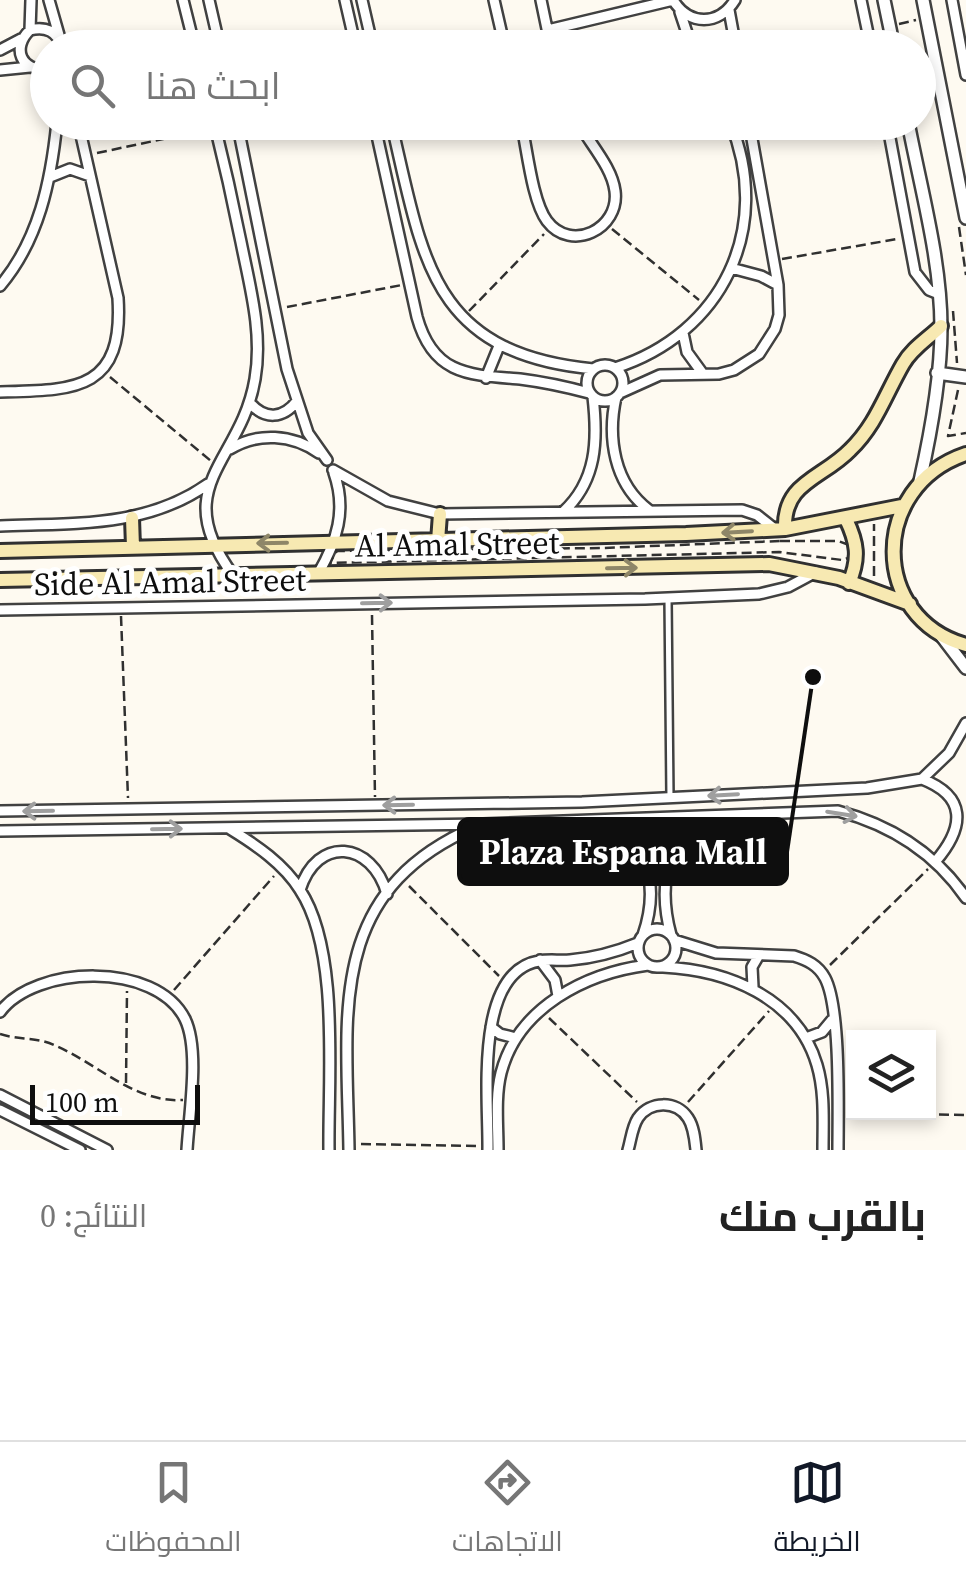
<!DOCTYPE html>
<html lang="ar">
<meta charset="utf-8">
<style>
:root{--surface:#fff;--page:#f6f6f6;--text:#222;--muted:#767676;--line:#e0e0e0;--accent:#111827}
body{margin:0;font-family:"Source Serif 4",Cairo,serif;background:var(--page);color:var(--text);direction:rtl}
.controls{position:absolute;right:30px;bottom:30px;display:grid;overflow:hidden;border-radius:0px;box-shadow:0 5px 15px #0003}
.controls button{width:90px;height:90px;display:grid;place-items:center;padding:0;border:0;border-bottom:2px solid var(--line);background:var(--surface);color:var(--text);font:50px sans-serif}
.scale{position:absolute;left:30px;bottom:25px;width:170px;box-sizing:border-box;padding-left:10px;border:5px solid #0e0e0e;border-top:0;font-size:28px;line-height:35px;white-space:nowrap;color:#0e0e0e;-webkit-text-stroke:8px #fff;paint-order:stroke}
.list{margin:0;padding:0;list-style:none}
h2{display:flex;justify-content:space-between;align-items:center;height:130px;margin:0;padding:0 40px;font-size:42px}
h2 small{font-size:32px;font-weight:400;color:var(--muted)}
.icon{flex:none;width:55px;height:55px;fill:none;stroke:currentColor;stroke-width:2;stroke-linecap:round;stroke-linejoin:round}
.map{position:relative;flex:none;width:966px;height:1150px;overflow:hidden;direction:ltr}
.search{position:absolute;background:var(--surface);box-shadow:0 5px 15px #0003;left:30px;right:30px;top:30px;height:110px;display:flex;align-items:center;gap:25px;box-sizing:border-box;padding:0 35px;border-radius:55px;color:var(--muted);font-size:38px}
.sheet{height:290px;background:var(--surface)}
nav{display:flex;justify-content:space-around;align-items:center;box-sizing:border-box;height:140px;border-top:2px solid var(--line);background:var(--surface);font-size:28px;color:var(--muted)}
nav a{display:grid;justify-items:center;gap:5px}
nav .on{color:var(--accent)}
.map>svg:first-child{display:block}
</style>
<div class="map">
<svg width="966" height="1150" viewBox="0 0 966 1150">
<rect width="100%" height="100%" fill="#fefaf1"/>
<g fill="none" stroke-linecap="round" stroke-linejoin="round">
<g stroke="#414141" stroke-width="10">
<path id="service" d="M668,598l2,200"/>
</g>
<g stroke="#414141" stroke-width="14">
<path id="minor" d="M49,0l10,35
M183,0l12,48
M209,0l11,48
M345,0l11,48
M362,0l11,48
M494,0l11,48
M541,0l10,48
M673,0c16,26 46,26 62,0
M861,0l10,48
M952,0l14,75
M729,10l7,38
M680,12l12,36
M30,30l1,-30
M548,30l125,-30
M0,50l21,-11
M48,69c-27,3 -37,-21 -18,-39 15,-4 28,1 32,18
M0,70l30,-3
M214,122c10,40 19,80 27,120 9,45 22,91 14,137 -14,84 -88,106 -22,196
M237,122l50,247 21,64 19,27
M374,122l43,195c16,58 52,58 103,62 24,3 47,8 69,14
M391,122c32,135 38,231 202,247
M521,122c6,26 11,79 26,99 24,32 73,8 68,-30 -3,-24 -25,-47 -37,-69
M887,122l28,150 14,18 10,4
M50,177l20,-8 20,7
M731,268l30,8 17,9
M0,286c39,-46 51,-105 57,-164
M683,333l4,19 16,22
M587 383a18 18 0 1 1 36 0a18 18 0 1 1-36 0Z
M615,368c107,-34 159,-140 115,-246
M486,378l13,-32
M0,392c74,-2 124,0 118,-94l-40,-176
M620,393l40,-18 59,-1 15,-4 25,-16 16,-25 4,-14 -1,-30 -29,-163
M616,397c-9,41 -2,87 33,113
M250,403c15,17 33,16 47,-2
M230,449c28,-17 62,-15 89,4
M333,470l55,31 52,13 302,-4 15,5 19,15
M563,512c34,-31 35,-72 30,-115
M0,526c73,-3 146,2 208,-42
M318,574c19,-33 29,-64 16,-101
M0,610l645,-11 114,-5 29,-7 28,-15
M922,779c44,17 44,47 13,83
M0,811l582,-9 285,-14 55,-9 27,-26 17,-30
M620,819c30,34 38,73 23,116
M230,829c26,16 54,35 70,61 40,60 28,188 29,260
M0,831l483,-7 355,-13c53,14 97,42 128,87
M300,890c17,-55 72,-49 87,4
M638 948a19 19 0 1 1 38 0a19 19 0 1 1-38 0Z
M671,935c-12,-43 -6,-81 19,-118
M674,940l42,13 78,3c13,4 24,9 31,22 16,30 13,134 13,172
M540,960l15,20 3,16
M663,967c64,3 134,30 154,98 8,27 6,56 6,85
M753,987l-1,-20 7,-12
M0,1012c35,-47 156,-51 185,7 15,31 4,95 2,131
M491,1027l9,7 16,4
M806,1038l16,-6 10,-12
M0,1095l107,55
M0,1110l80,40
M349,1150c-2,-135 -24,-258 126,-323
M488,1150c1,-49 -15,-178 51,-189 10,-2 21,0 31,-1 24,-2 46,-8 68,-17
M498,1150c0,-25 -3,-53 3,-77 17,-66 85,-100 147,-108
M628,1150c3,-10 4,-23 10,-32 12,-17 38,-18 50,0 6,9 7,22 8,32"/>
</g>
<g stroke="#414141" stroke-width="16">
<path id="tertiary" d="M884,0l10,48
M923,0l43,218
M908,122c13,68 33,138 33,206 0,51 -10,104 -21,153
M937,373l29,4
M940,634l26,34"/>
</g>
<g stroke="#303030" stroke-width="18">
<path id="secondary" d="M966,454c-97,33 -96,164 0,191
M132,518l1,29
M846,519c11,23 14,39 3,64
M785,529c-2,-47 37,-50 65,-79 26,-25 35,-55 53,-86 9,-16 26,-26 38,-38
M438,541l2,-27
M0,551l686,-17 99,-5 117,-23
M0,580l769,-16 70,14 71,26"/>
</g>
<path stroke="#303030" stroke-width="2.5" stroke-dasharray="10 5" stroke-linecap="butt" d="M899,24l17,-4
M97,153l109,-23
M959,227l7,48
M612,229l87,71
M782,259l115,-20
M287,307l115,-22
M469,311l75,-77
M953,311l4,52
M110,377l101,84
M958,390l-10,46 18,-3
M780,541h58l11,4 -1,13 -6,2 -63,-8 -450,11 8,-12 265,-3z
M874,576v-52
M372,615l3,182
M121,616l7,182
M409,886l90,90
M830,965l98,-96
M174,990l100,-114
M549,1018l88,84
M0,1034c17,6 37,3 54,11 43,18 80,58 129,55
M126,1083l1,-92
M688,1102l81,-91
M849,1113l117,2
M361,1144l117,2"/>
<use href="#service" stroke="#fff" stroke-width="5"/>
<use href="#minor" stroke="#fff" stroke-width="9"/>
<use href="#tertiary" stroke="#fff" stroke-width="11"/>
<use href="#secondary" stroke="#f7e9b2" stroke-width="12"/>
</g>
<defs><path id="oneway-shaft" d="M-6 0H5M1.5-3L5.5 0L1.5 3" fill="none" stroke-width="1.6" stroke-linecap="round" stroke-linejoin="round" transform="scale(2.5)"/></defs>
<g stroke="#8e8668">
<use href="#oneway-shaft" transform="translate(737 532) rotate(177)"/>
<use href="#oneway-shaft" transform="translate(272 543) rotate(179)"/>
<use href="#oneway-shaft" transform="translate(622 568) rotate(-1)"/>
</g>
<g stroke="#9f9f9f">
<use href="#oneway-shaft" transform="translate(377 603) rotate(-1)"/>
<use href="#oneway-shaft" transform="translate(723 795) rotate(177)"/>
<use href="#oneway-shaft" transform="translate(398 805) rotate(179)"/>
<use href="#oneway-shaft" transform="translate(38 811) rotate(179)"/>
<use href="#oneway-shaft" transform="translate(842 814) rotate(9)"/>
<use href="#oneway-shaft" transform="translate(167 829) rotate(-1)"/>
</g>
<g text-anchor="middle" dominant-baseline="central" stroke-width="10" stroke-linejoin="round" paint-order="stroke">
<g font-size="32" fill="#0e0e0e" stroke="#fff">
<text transform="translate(457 544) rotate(-1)">Al Amal Street</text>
<text transform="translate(170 582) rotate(-1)">Side Al Amal Street</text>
</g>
</g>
<path fill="none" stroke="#0e0e0e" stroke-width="4" d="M813 677L787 852"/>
<circle fill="#0e0e0e" stroke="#fff" stroke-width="4" cx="813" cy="677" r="10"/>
<rect fill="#0e0e0e" stroke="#0e0e0e" stroke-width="4" x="459" y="819" width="328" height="65" rx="10"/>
<g font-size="35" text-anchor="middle" font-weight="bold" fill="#fff">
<text x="623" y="864">Plaza Espana Mall</text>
</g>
</svg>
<div class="controls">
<button><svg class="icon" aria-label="layers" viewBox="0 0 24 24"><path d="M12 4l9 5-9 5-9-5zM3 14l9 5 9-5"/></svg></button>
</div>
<div class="scale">100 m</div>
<div class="search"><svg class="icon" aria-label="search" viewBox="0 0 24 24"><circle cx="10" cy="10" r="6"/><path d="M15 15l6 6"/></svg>ابحث هنا</div>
</div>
<section class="sheet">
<h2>بالقرب منك<small>النتائج: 0</small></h2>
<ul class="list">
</ul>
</section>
<nav>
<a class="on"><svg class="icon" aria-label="map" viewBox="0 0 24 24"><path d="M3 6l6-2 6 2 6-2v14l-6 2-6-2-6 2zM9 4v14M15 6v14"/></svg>الخريطة</a>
<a><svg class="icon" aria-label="directions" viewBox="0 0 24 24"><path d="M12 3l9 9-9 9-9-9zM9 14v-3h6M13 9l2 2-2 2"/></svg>الاتجاهات</a>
<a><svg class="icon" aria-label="saved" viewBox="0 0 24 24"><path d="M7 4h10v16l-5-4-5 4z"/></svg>المحفوظات</a>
</nav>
